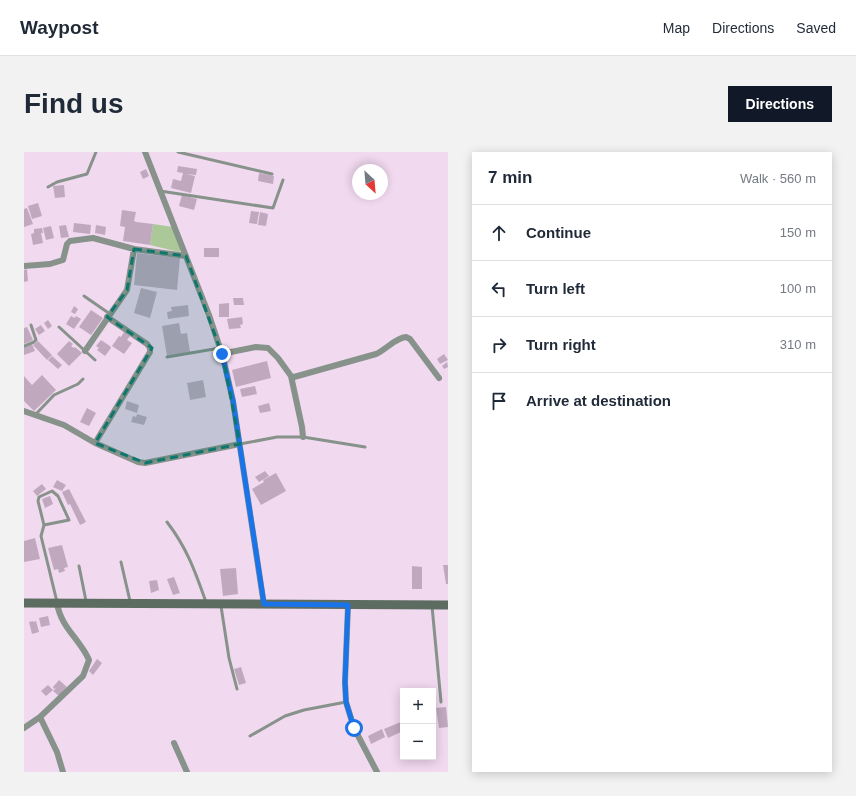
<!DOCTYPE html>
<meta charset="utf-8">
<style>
:root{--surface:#fff;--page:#f2f2f3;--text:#1f2937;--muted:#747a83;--line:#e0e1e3;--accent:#111827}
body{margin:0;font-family:Helvetica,sans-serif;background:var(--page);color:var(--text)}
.controls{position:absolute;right:12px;bottom:12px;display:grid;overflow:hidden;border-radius:0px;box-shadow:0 2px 10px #0003}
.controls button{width:36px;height:36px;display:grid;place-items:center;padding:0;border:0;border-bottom:1px solid var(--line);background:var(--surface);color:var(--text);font:20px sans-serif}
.compass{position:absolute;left:328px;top:12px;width:36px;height:36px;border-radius:50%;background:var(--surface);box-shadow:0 2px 10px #0003;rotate:154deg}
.stop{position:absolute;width:12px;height:12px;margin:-9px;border:3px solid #1a73e8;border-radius:50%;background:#fff}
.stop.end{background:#1a73e8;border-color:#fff;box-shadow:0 1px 4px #0008}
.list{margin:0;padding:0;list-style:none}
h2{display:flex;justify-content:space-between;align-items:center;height:52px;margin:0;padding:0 16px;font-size:17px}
h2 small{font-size:13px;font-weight:400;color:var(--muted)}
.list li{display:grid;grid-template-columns:26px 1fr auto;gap:12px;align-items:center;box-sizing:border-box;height:56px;padding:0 16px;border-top:1px solid var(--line)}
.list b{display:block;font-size:15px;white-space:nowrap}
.list em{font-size:13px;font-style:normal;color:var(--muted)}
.icon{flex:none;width:22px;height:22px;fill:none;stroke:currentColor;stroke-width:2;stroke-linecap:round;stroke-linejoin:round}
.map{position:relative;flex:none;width:424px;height:620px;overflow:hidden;border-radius:0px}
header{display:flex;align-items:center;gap:24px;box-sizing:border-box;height:56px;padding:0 20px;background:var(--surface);border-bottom:1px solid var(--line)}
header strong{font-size:19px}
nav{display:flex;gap:22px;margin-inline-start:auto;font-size:14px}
.intro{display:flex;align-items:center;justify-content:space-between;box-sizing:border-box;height:96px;padding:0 24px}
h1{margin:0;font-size:28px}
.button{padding:10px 18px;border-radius:0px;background:var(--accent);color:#fff;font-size:14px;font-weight:700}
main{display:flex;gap:24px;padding:0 24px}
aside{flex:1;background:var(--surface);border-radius:0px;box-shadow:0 2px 10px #0003}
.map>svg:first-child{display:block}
</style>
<header>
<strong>Waypost</strong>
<nav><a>Map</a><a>Directions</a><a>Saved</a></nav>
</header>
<div class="intro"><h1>Find us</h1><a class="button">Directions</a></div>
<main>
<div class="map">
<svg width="424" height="620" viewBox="0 0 424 620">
<rect width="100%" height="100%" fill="#f1d9f0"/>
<path fill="#abc998" d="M129,72l20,3 9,23 -3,2 -29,-7z"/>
<path fill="#c0a9bf" d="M154,14l19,3 -1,6 -10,-1 9,2 -4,17 -20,-5 2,-9 8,2 2,-8 -6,-1z
M122,17l3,7 -6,3 -3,-7z
M235,21l15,3 -1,8 -15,-3z
M40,33l1,12 -10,1 -2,-12z
M158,43l15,4 -3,11 -15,-4z
M14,51l4,13 -10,3 -4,-13z
M3,56l6,16 -9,3v-18z
M98,58l14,2 -2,9 2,1 17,2 -3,21 -27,-4 2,-14 -5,-1z
M227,59l8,1 -2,12 -8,-1z
M236,60l8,2 -2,12 -8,-1z
M50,71l17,2 -1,9 -17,-2z
M42,73l3,12 -8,1 -2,-12z
M72,73l10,2 -1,8 -10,-2z
M27,74l3,12 -8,2 -3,-12z
M18,76l1,5h-2l2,10 -10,2 -2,-11 3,-1v-4z
M180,96h15v9h-15z
M113,101l43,5 -3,32 -43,-5z
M3,117l1,12 -4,1v-12z
M117,136l16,4 -7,26 -16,-5z
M209,146h10l1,7h-10z
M205,151v14h-10v-13z
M164,153l1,11 -21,3 -1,-7 5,-1 -1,-4z
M50,154l4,3 -3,5 -4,-2z
M67,158l12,8 -12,17 -12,-8z
M47,164l4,2 1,-2 5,3 -7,10 -8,-5z
M218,165l1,7 -3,1 1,3 -12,1 -2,-10z
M24,168l4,6 -4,3 -4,-6z
M155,171l2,11 6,-1 3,19 -23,4 -5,-30z
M17,173l4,6 -6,4 -4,-6z
M3,175l6,13 -9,4v-16z
M100,180l6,4 -3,4 5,3 -8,11 -12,-8 7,-10 2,1z
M77,188l9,6 1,2 -6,8 -8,-6 2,-2 -3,-2z
M14,189l14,14 -5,5 -14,-15z
M45,189l4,3 -2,2 3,2 1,-1 7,6 -13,13 -12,-12z
M8,192l3,7 -11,4v-8z
M420,202l4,6 -8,4 -3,-5z
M28,204l10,9 -4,4 -10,-9z
M243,209l4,17 -35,9 -4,-17z
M423,210l1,5 -4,2 -2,-3z
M18,223l14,15 -22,21 -10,-10v-25l8,9z
M179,228l3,17 -16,3 -3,-17z
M231,234l2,8 -15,3 -2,-8z
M103,249l12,4 -2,8 -12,-4z
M245,251l2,8 -11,2 -2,-7z
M63,256l9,5 -7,13 -9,-4z
M113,262l10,3 -3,8 -13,-3 2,-6 3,1z
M241,319l4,5 -10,6 -4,-5z
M252,321l10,18 -25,14 -9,-16 12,-7 -1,-2z
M33,328l9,5 -4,6 -9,-4z
M18,332l4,5 -9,7 -4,-5z
M45,337l17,33 -6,3 -10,-21 -2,1 -6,-13z
M26,344l3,8 -8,4 -3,-9z
M11,386l5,21 -16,3v-21z
M38,393l6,22 -4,1 1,3 -6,2 -1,-4 -4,1 -6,-22z
M419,413h5v19h-2z
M388,414l10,1v22h-10z
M212,416l2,26 -15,2 -3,-27z
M150,425l6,16 -7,2 -6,-16z
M133,428l2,10 -8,3 -2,-12z
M24,464l2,9 -9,2 -2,-9z
M9,469v1l3,-1 3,11 -7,2 -3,-12z
M73,507l5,4 -9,12 -4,-4z
M217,515l5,16 -7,2 -5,-16z
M35,528l8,7 -8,9 -6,-5 3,-3 -2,1 -1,-2z
M24,533l5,5 -7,6 -5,-5z
M422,555l2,20 -9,1 -3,-20z
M379,569v10l-15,7 -4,-9z
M358,577l3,8 -14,7 -3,-8z"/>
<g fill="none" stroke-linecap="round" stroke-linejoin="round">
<path stroke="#87928a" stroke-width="3" d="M154,0l94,22
M24,35l9,-5 30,-8 9,-22
M136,39l113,17 10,-28
M60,144l26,18
M35,175l36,33
M0,194l10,-4 2,-2 -5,-15
M143,205l53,-9
M12,262l18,-19 24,-11 5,-5
M216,292l37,-7h26l62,10
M143,370c20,26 28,49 39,80
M20,373l-6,-24 1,-4 13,-6 6,5 11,24 -25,5 -3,11 16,66
M97,410l9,39
M55,414l7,35
M197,454l8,52 8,31
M408,454l9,96
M226,584l35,-20 19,-6 42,-8"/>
<path stroke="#87928a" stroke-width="6" d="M121,0l64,163 14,42 10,44 31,204
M0,114l26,-2 13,-4 4,-16 3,-3 23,-3 41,11 52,7
M61,199l42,-61 7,-41
M197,202l35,-7 12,1 10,10 13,18 3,1 82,-23c11,-5 19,-16 30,-17l4,2 29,39
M267,224l11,51 1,10
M0,259l40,14 31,18 43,19 7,1 95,-19
M71,291l55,-91v-4l-3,-4 -40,-27
M324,453l-3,77 1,20 8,26 23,44
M16,565l17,35 6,20
M0,576l16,-11 43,-41 6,-16c-9,-21 -28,-32 -32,-57
M150,591l13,29"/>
<path stroke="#5c6c60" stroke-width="9" d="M0,451l424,2"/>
</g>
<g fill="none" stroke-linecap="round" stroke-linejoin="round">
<path stroke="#1a73e8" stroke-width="5" d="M198,202l11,47 31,203 84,1 -3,77 1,20 8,26"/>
</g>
<path fill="#0f766e" fill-opacity="0.2" stroke="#0f766e" stroke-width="3" stroke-dasharray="8 5" stroke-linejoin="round" d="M110,97l52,7 37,101 17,87 -95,19 -50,-20 57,-95 -45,-31 20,-27z"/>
</svg>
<div class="controls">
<button>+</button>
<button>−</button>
</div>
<svg class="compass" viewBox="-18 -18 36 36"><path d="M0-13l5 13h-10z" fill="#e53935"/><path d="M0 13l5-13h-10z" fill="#747a83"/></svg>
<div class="stop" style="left:330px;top:576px"></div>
<div class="stop end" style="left:198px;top:202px"></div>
</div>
<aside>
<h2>7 min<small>Walk · 560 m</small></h2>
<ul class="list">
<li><svg class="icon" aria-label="ahead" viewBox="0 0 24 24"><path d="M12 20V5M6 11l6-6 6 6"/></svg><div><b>Continue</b></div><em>150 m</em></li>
<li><svg class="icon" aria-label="left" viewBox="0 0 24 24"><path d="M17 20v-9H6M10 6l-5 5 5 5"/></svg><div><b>Turn left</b></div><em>100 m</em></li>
<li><svg class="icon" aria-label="right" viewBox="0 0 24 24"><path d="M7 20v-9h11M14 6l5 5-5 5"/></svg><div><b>Turn right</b></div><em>310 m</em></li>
<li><svg class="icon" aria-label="arrive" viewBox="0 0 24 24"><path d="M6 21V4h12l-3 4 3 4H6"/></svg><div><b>Arrive at destination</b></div></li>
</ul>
</aside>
</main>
